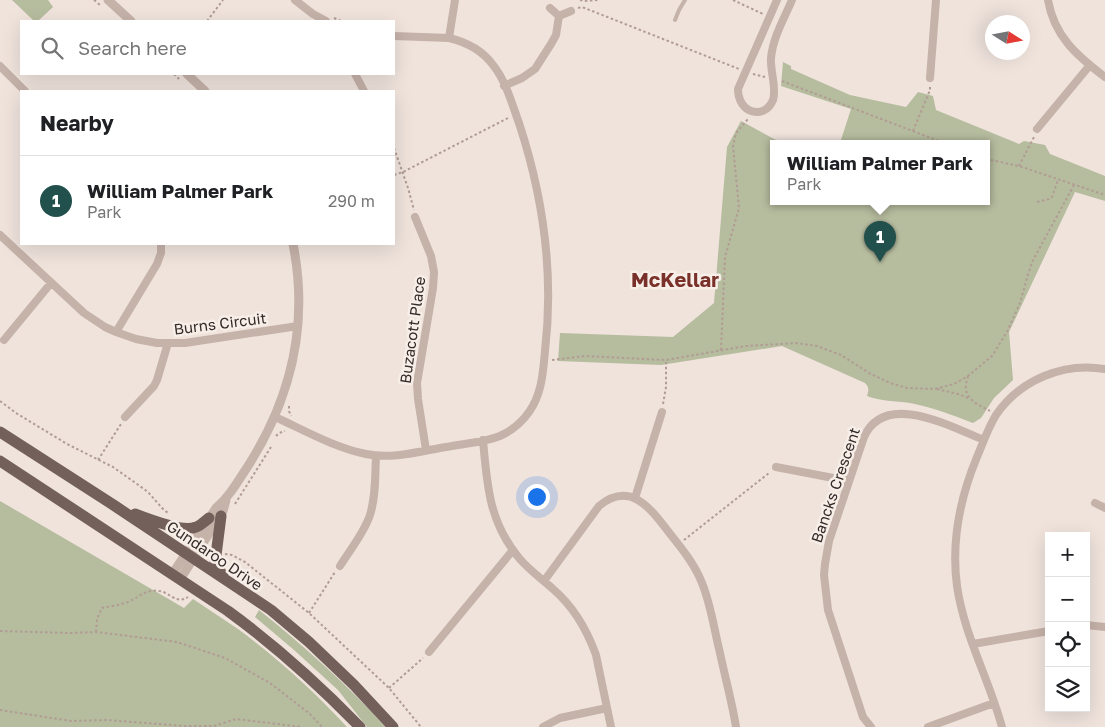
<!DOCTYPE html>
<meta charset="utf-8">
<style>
:root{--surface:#fff;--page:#f6f6f6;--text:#202124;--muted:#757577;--line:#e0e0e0;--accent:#22504c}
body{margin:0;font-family:"Golos Text",sans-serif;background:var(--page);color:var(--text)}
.controls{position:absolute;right:15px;bottom:15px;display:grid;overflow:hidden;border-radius:0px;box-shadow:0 5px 20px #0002}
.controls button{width:45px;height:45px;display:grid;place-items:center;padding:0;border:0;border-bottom:1px solid var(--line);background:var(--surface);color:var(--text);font:25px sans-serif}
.compass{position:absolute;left:985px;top:15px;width:45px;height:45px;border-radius:50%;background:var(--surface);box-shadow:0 5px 20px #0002;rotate:101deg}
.you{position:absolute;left:536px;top:496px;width:18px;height:18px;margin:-12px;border:4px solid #fff;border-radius:50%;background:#1a73e8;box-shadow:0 0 0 8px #1a73e833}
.badge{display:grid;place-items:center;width:32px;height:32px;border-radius:50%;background:var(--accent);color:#fff;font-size:16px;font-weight:700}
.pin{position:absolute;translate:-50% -41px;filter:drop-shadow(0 1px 2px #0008)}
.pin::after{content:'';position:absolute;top:26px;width:18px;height:15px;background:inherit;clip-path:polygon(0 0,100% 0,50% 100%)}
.popup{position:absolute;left:770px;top:140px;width:220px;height:65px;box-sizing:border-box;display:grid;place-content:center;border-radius:0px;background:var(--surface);filter:drop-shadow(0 1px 4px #0005);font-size:16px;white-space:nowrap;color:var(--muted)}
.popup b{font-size:19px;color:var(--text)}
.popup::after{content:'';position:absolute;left:50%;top:100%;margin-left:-10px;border:10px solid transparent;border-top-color:var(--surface)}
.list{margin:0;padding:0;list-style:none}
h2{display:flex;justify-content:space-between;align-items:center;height:65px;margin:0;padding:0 20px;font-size:21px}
h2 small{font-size:16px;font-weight:400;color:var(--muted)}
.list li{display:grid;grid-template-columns:32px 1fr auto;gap:15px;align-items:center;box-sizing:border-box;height:90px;padding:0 20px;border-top:1px solid var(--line)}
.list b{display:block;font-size:19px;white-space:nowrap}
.list p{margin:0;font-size:16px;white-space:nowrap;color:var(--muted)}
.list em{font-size:16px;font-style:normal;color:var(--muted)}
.icon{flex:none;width:28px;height:28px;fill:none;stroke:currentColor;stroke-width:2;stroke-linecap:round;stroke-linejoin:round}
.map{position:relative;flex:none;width:1105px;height:727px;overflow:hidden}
.search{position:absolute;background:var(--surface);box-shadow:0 5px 20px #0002;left:20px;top:20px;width:375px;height:55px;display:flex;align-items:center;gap:12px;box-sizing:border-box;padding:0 18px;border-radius:0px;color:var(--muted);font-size:19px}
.panel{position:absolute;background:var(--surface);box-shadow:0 5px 20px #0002;left:20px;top:90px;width:375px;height:155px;border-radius:0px}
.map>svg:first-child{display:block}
</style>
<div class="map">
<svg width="1105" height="727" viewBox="0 0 1105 727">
<rect width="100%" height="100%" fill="#efe3dc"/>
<path fill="#b6bc9e" d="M12,0h36l5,7 -15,14h-4z
M783,62l8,4v3l59,26 56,12 12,-15 15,4 3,14 83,34 5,-3 21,4 5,9 55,22v25l-30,-9 -66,140 4,48 -19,18 -13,20 -8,5c-21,-8 -41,-16 -63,-20 -15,-2 -29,-2 -43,-7 2,-6 2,-9 -2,-13l-83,-37 -121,19 -103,-4 2,-28 113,4 41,-34 13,-156 14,-26 35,19 9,3h-11v58h212v-58h-146l11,-34 -70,-23z
M0,501l184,107 9,-9c15,10 30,20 45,30 39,29 76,62 109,98h-347z
M259,610c46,37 87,73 126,117h-18l-29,-37 -44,-40 -39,-33z"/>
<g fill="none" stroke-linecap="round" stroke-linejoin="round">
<path stroke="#b19c94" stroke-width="2" stroke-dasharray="2.5 2.5" stroke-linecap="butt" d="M94,0l6,5
M580,0l4,1 15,-1
M733,0l30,14
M578,8l4,-1 157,62
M334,18l7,3
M207,21l16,-21
M174,74l5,5
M753,74l12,3
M782,81l162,62
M913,131l17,-41v-3
M394,148l14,40 6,22
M986,159l33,7 86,29
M1019,166l15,-29
M394,175l9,-3 105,-54
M1037,202l12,-3 3,-2 6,-17
M721,350l4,-93 14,-49 -6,-62 3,-13 12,-14
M552,360l33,-4 81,4 80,-14 50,-3 21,3 24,9 28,18 21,10 17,5 28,1 19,-5 14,-8 24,-20 15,-24 13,-29 7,-25 5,-16 42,-77
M968,376c-1,5 -3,9 -2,13 1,12 15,17 24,22
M937,389l21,5 10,4
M0,401l16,12 51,31 46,23 24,17 11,8 14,16 7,6
M663,404l3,-17v-27
M289,406v5l2,5
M276,436l3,-3 6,-2
M98,460l23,-36
M235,504l36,-57
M684,540l85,-67
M225,554l7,1 13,7 64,51 80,75 32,39
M309,613l26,-41
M0,631l70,2 26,-1 81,10 48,16 45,25 40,31 12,13
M96,632l1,-13 5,-11c9,-2 20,-3 28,-7 11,-5 16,-12 29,-10 11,1 17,14 29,6
M389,688l34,-30
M0,710l71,11 36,-1 77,6h30l22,-7 66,8"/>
<path stroke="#c5b2a9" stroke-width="4" d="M675,20l4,-10 6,-10"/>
<path stroke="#c5b2a9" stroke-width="8" d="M295,0l18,14 13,7
M777,0l-39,89c0,25 27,31 35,11 4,-12 -3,-29 -2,-42 2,-21 13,-39 21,-58
M1048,0c6,36 29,56 57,77
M550,8l9,8
M449,38l6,-38
M0,66l25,25
M355,74l9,17
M930,78l6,-78
M504,86l18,-8 13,-9 16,-25 5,-9 3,-19 12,-5
M1037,129l53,-64
M415,217l16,39 3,16 -1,16 -16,95 1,16 8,51
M0,235l84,78 21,14 11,5 20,7 21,4h28l113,-17
M116,332l41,-68 4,-11v-9
M4,340l47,-57
M125,417l29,-31 3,-6 11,-37
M275,417c29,13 60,31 91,37 28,6 58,-4 86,-8 16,-3 33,-4 48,-10 11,-5 22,-14 29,-24 13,-18 14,-40 16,-61 9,-77 -2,-155 -26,-228 -7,-19 -13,-42 -26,-58 -11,-15 -27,-23 -44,-27l-55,-2
M483,440c4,45 6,82 36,118 10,12 23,21 34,31 21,18 34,41 43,66l15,72
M776,467l73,14
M635,498l27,-86
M1095,503l10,5
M340,566c10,-16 24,-33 30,-51 6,-19 5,-40 6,-59
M544,581l55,-75c33,-27 53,5 72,29 12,15 24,30 31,48 9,22 12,46 18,70 5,24 12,49 16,74
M1086,625l19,2
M973,644l76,-13
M429,652l84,-102
M543,727l17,-9 47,-10
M871,727l-8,-10 -35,-107 -4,-35 1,-11 4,-23 35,-104c21,-47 87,-10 120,3
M928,727l66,-24
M1002,727c-13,-48 -38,-92 -45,-141 -6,-45 3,-88 20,-129 6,-14 11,-29 19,-42 24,-35 67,-53 109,-46"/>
<path stroke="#c5b2a9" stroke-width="9" d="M108,0l23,21
M187,74l18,17
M173,573l43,-65c14,-12 22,-27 32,-42 44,-69 61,-142 45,-222
M181,578l42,-67 3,-11"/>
<path stroke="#74605b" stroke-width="11" d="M0,432l115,74 156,104 38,32 45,43 39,42
M0,461l228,150c48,35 91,74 132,116
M135,514c13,5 49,19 61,13 4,-1 9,-6 13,-9
M221,516l-6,47 8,13"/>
</g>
<g text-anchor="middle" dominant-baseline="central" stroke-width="5" stroke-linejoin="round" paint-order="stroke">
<g font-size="15" fill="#342a28" stroke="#f7eee8">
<text transform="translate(220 323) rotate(-7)">Burns Circuit</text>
<text transform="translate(412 330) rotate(-82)">Buzacott Place</text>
<text transform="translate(835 485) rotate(-71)">Bancks Crescent</text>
<text transform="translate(215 555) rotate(34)">Gundaroo Drive</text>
</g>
<g font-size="20" font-weight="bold" fill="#79312a" stroke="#f7eee8">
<text x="675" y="279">McKellar</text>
</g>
</g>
</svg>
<div class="controls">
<button>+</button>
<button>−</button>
<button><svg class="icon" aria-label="locate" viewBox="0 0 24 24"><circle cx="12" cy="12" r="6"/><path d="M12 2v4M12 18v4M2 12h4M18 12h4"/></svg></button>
<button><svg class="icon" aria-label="layers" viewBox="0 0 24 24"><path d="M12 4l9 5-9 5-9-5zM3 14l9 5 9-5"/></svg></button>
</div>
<svg class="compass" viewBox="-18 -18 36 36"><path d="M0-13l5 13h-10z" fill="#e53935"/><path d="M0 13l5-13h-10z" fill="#757577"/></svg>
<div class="you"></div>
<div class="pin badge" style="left:880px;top:262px">1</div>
<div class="popup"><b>William Palmer Park</b>Park</div>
<div class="search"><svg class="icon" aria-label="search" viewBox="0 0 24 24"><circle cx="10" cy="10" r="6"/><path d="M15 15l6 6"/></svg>Search here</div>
<section class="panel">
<h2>Nearby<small></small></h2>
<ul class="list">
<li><span class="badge">1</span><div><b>William Palmer Park</b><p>Park</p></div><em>290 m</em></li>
</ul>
</section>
</div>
